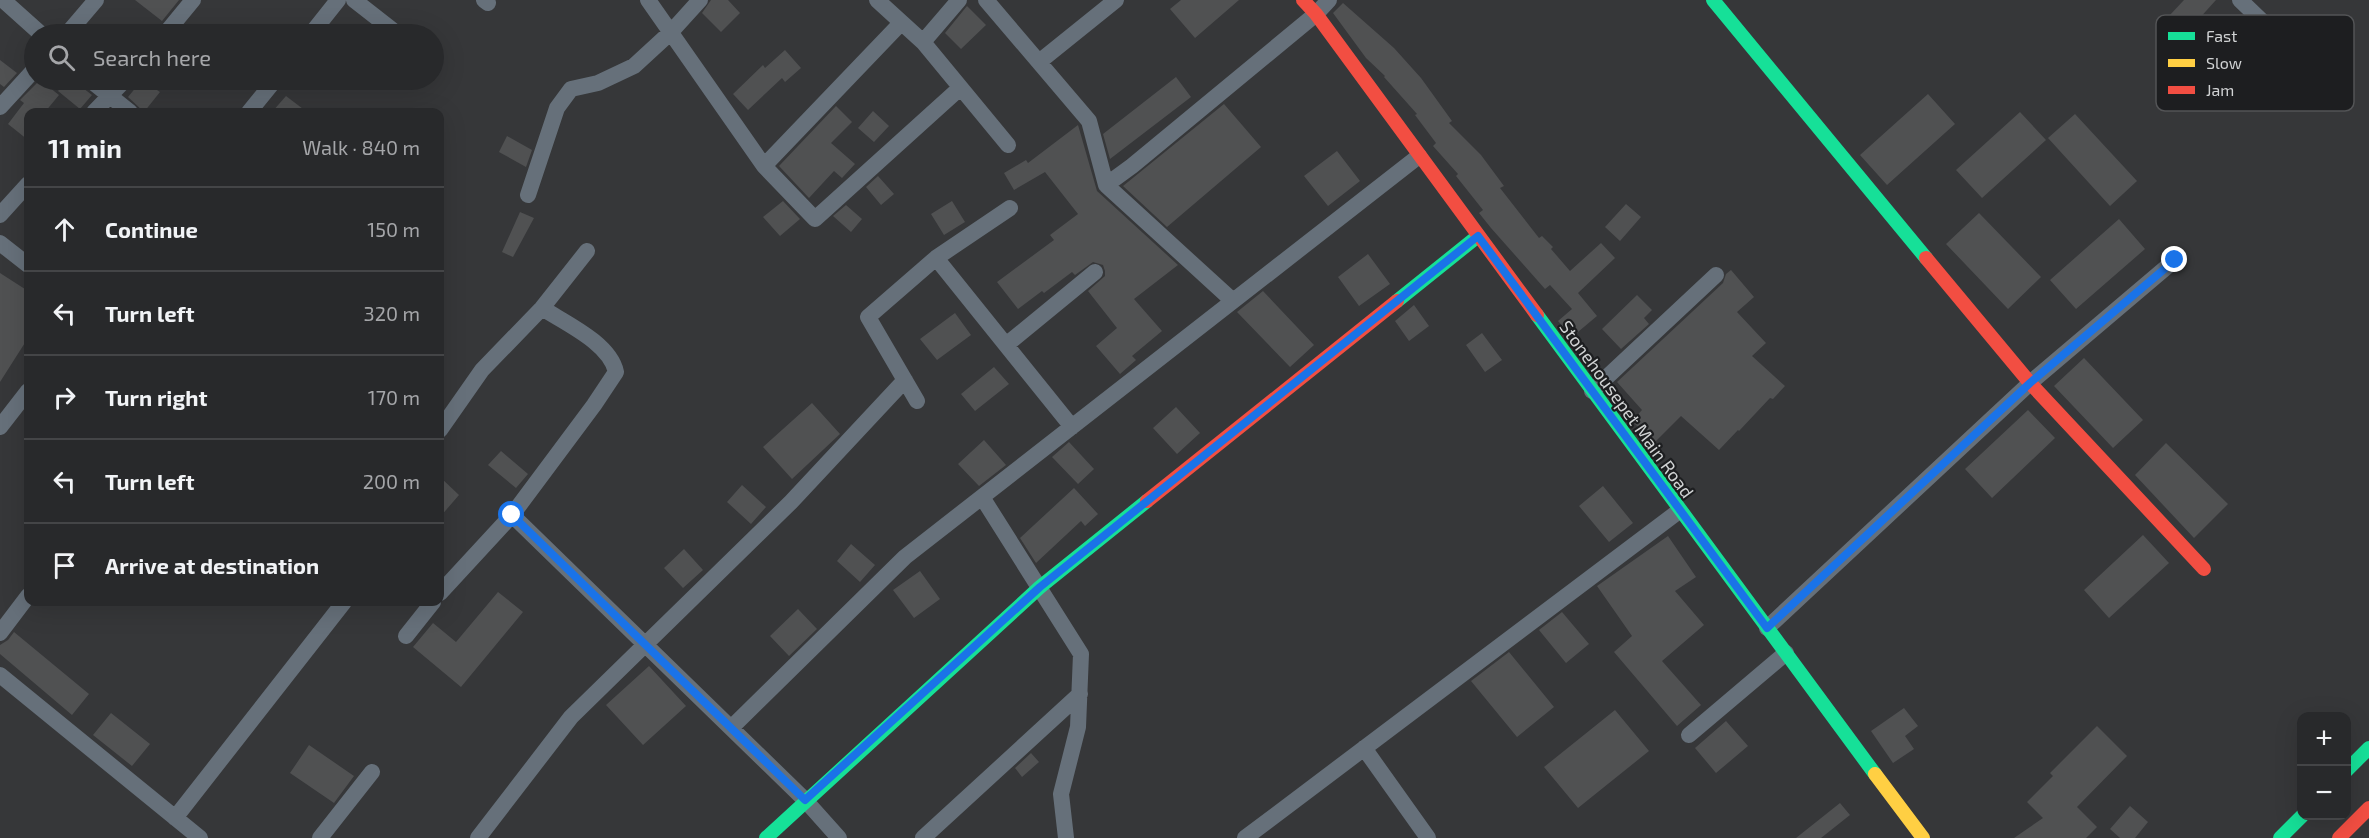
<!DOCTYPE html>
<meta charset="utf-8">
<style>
:root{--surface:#28292b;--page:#343537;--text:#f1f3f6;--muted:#a5a6a9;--line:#444547}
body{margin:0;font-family:"Exo 2",sans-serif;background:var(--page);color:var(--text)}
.controls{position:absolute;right:18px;bottom:18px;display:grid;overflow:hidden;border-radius:12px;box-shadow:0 6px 24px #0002}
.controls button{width:54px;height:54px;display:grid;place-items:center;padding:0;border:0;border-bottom:2px solid var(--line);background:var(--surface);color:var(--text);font:30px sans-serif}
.stop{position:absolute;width:18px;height:18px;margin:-14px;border:4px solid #1a73e8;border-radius:50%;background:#fff}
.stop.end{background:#1a73e8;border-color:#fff;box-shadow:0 2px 6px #0008}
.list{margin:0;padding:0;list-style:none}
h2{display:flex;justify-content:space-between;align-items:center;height:78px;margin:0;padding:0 24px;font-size:26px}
h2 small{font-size:20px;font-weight:400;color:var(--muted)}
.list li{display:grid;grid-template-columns:39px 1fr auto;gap:18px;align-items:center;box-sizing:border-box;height:84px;padding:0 24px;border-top:2px solid var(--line)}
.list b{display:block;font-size:22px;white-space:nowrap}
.list em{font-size:20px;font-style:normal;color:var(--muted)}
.icon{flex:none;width:33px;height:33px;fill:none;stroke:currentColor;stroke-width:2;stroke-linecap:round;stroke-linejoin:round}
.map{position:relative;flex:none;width:2369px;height:838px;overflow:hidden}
.search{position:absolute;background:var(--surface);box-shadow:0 6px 24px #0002;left:24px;top:24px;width:420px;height:66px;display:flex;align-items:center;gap:15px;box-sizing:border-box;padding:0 21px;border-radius:33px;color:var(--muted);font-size:22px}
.panel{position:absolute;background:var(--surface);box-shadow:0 6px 24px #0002;left:24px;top:108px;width:420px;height:498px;border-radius:12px}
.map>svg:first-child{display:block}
</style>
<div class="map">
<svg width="2369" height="838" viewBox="0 0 2369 838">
<rect width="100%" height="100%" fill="#363739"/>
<path fill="#505152" d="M135,0h44l-17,21z
M711,0h17l12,13 -19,19 -19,-19z
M1181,0h58l-44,38 -25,-29z
M2184,0h32l-29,32 -18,-16z
M1343,3l51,45 27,30 31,43 -3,2 32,32 23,31 -4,2 39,50 3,-2 11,11 -2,2 19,22 31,-28 14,15 -37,35 19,23 -25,21 -14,-16 14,-12 -22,-24 -5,4 -54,-61 -12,-15 4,-3 -27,-34 2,-2 -25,-28 3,-3 -21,-28 2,-1 -33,-37 1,-1 -19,-18 -33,-45z
M967,6l19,19 -25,24 -16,-16z
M785,50l16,18 -16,14 -3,-4 -34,32 -15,-16 30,-29 2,3z
M0,60l17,13 -13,14 -4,-3z
M1176,77l15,20 -81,62 -7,-25z
M40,80l19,15 -14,17h-17v28l-20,-16 16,-21 -4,-3z
M67,80h12l4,8 9,7 -12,14 -22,-18z
M142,80l18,12 -16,20 -16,-15z
M1928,94l27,30 -68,61 -27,-30z
M286,96l21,16h-35z
M1224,104l37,43 -94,80 -44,-41z
M836,106l16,16 -21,21 24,21 -13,14 -8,-7 -25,27 -30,-32z
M873,111l16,15 -15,16 -16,-14z
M2020,112l26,28 -64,58 -26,-28z
M2075,114l62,67 -27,25 -62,-68z
M1078,125l19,66 81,74 -44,34 28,32 -30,25 4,4 -16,14 -24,-28 21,-18 -29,-37 17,-15v-5l-2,-6 -10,-3 -18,13 -3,-3 -28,21 -2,-2 -24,18 -21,-27 57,-42 -4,-5 28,-21 -33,-42 -31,18 -10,-17 22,-13 2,3z
M507,136l25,14 -6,17 -27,-15z
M1337,151l23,30 -32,25 -24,-30z
M878,176l16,18 -13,11 -15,-18z
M783,201l17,18 -20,17 -17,-19z
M952,201l13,21 -21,13 -13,-21z
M1626,204l15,13 -21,24 -15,-14z
M846,205l16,14 -11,13 -18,-16z
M520,212l14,6 -21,39 -11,-5z
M1979,213l62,64 -33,32 -62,-65z
M2119,219l26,30 -69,60 -26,-29z
M1368,254l22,30 -31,22 -21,-29z
M1731,270l23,27 -17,15 29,31 -14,13 33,30 -12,13 -3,-1 -31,33 -1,-1 -19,20 -38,-34 -27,27 -22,-22 10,-11 -25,-28 106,-99 3,-9z
M0,273l28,18v47l-28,44z
M1263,291l51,54 -24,22 -53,-55z
M1637,295l15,15 -8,8 5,6 -28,25 -19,-20z
M1414,305l15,21 -20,15 -14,-20z
M955,313l16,22 -34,25 -17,-21z
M1482,333l20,27 -17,12 -19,-27z
M2084,358l59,62 -30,28 -59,-62z
M994,367l15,17 -34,27 -14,-17z
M812,403l28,31 -48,45 -29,-32z
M1176,407l24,26 -23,21 -24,-26z
M2028,410l27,28 -63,60 -27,-29z
M984,440l22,25 -27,21 -21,-22z
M1069,442l25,27 -16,15 -26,-27z
M2166,443l62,61 -34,34 -59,-63z
M501,451l27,23 -12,14 -28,-23z
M440,477l19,18 -19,22z
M742,485l24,22 -15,17 -24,-22z
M1603,486l30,37 -24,19 -30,-36z
M1074,488l24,26 -13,12 -4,-5 -45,42 -16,-25z
M2143,535l26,28 -60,55 -25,-28z
M1668,536l28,41 -21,14 29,34 -42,36 39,44 -24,21 -63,-74 18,-16 -35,-50z
M851,544l24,21 -15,17 -23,-21z
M684,549l19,21 -20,18 -19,-20z
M920,571l20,28 -26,19 -21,-28z
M498,592l25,20 -62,75 -48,-40 20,-24 23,19z
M798,609l19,20 -28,27 -19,-20z
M1562,612l27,32 -23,19 -27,-33z
M14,632l75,62 -17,21 -72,-61v-9l8,-5z
M1509,652l45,55 -37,30 -46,-56z
M649,666l37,40 -43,39 -37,-40z
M1904,708l14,18 -13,10 9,13 -21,14 -22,-32z
M1615,710l34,41 -71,57 -34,-41z
M111,713l39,31 -18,22 -39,-31z
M1726,721l22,25 -32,27 -21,-25z
M2097,726l30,30 -50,51 20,20 -11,11h-72l29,-20 -16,-16 26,-26 -3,-3z
M309,745l45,31 -20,27 -44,-30z
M1031,753l8,9 -17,15 -7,-9z
M1840,803l10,12 -29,23h-25z
M2130,806l18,16 -13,16h-15l-10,-9z"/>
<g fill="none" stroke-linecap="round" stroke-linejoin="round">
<path stroke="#66707a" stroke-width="16" d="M3,0l38,34
M354,0l41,32
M484,0l4,3
M648,0l116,166 51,53 145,-131
M877,0l46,42 85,103
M986,0l103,121 17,64 127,116
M2240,0l49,47
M67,34l29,-34
M165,34l28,-34
M311,34l27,-34
M923,42l36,-42
M1039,62l77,-62
M90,80l40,32
M0,107l34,-37
M94,112l31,-32
M249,112l26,-32
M764,166l137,-143
M1106,185l26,-19 184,-152 13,-14
M528,195l29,-87 14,-19 27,-6 36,-17 37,-34 29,-32
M0,215l28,-31
M0,243l28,22
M936,258l136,169
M1006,345l89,-73
M1592,391l124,-116
M917,401l-49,-84 68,-59 74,-50
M0,427l28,-36
M440,430l42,-60 60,-62 45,-57
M982,497l99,157 -3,73 -17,67 5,44
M512,515l293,285 34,38
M440,593l72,-78 82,-110 22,-33c-6,-29 -51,-49 -74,-64
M1767,628l263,-245 145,-123
M0,633l28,-37
M406,636l27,-34
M0,675l200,163
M731,728l174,-171 514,-401
M1689,735l97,-82
M1364,748l64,90
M175,818l169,-216
M320,838l52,-66
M478,838l93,-121 220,-215 114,-122
M923,838l157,-144
M1245,838l434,-327"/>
<path stroke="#16e098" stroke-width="14" d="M1713,0l213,258
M1397,301l81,-65
M1537,315l338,459
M2346,771l23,-23
M766,838l274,-251 107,-86
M2280,838l22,-22"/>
<path stroke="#ffcf43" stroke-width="14" d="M1875,774l48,64"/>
<path stroke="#f24e42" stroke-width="14" d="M1303,0l13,14 221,301
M1926,258l104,125 174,186
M1147,501l250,-200
M2339,838l30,-30"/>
</g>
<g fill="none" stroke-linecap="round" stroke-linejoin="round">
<path stroke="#1a73e8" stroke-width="8" d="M512,515l293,285 235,-213 438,-351 289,392 263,-245 145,-123"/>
</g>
<g text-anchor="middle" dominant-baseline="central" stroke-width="4.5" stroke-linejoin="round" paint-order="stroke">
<g font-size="18" fill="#d1d3d4" stroke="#1d1e20">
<text transform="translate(1627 409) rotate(54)">Stonehousepet Main Road</text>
</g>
</g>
<rect x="2156" y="15" width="198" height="96" rx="9" fill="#1d1e20" stroke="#535456" stroke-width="1.5"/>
<rect x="2168" y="32" width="27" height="8" fill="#16e098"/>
<rect x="2168" y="59" width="27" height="8" fill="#ffcf43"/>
<rect x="2168" y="86" width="27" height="8" fill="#f24e42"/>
<g font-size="16" fill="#d1d3d4">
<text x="2206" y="42">Fast</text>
<text x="2206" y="69">Slow</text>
<text x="2206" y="96">Jam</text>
</g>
</svg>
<div class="controls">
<button>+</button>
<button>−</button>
</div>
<div class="stop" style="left:512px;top:515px"></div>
<div class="stop end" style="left:2175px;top:260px"></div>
<div class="search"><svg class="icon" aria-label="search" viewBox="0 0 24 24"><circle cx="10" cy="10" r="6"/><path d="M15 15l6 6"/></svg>Search here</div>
<section class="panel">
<h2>11 min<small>Walk · 840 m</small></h2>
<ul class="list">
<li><svg class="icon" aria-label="ahead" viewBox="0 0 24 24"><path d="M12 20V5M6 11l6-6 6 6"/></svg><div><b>Continue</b></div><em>150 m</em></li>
<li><svg class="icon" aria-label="left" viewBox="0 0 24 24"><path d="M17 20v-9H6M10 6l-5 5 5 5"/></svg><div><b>Turn left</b></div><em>320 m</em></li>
<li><svg class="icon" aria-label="right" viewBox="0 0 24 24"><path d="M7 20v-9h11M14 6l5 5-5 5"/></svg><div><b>Turn right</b></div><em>170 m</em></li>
<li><svg class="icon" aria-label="left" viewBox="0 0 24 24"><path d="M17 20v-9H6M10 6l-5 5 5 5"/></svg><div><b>Turn left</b></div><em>200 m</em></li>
<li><svg class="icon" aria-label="arrive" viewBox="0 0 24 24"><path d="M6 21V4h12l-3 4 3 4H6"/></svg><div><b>Arrive at destination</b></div></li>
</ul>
</section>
</div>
